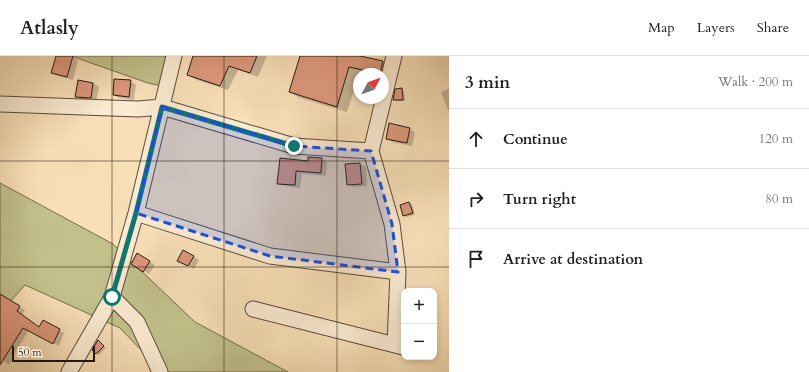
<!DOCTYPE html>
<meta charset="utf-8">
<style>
:root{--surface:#fff;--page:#f2f2f2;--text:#202124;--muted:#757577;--line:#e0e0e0}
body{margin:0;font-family:Cardo,serif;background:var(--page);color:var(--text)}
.controls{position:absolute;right:12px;bottom:12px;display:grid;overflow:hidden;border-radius:8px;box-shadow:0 2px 6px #0003}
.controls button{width:36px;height:36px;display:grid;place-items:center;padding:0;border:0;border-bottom:1px solid var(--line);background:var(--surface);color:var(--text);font:20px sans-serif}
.compass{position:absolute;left:353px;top:12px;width:36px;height:36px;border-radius:50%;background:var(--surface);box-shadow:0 2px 6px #0003;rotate:49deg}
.scale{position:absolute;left:12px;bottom:10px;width:83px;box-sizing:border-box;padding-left:4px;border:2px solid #25190f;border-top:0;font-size:11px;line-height:14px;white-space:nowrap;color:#25190f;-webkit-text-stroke:3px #faead1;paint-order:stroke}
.stop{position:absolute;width:12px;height:12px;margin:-9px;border:3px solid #0f766e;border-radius:50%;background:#fff}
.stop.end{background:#0f766e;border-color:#fff;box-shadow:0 1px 4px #0008}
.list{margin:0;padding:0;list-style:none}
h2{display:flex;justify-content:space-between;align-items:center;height:52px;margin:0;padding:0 16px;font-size:17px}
h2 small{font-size:13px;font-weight:400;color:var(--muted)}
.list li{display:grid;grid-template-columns:26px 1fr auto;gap:12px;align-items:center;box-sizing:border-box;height:60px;padding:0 16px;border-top:1px solid var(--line)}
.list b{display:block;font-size:15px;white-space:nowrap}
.list em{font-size:13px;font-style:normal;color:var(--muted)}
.icon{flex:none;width:22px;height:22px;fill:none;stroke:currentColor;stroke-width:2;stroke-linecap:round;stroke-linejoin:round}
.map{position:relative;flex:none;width:449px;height:316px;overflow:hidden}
header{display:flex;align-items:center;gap:24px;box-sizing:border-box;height:56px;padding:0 20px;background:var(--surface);border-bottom:1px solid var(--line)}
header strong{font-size:19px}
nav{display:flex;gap:22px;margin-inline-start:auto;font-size:14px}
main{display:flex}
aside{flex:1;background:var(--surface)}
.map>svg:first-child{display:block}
</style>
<header>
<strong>Atlasly</strong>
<nav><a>Map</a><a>Layers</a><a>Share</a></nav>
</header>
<main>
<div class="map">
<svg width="449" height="316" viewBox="0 0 449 316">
<rect width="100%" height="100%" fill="#f8dfb8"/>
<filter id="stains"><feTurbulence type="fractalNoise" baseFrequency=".005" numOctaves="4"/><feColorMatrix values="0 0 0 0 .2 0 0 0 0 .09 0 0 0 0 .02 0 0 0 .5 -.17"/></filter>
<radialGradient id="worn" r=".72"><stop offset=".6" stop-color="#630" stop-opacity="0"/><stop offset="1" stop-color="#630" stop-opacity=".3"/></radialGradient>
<path fill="#c2c18b" stroke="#746d4d" d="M71,0h108l-7,32 -24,-5z
M0,127l113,61 82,78 93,50h-126l-42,-44 -95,-43 -25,28z"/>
<path fill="#0003" d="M57,0h11l10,4 -5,20 -15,-4 -6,-3z
M194,0h73l-9,21 -20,-7 -10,20 -31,-10 -9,-5z
M301,0h64l-1,2 18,4 11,6 -10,6h-16l-7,-2 -13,40 -47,-14 -10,-6z
M79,25l14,2 6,4 -3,14 -14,-1 -6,-4z
M130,25l6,4 -2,15 -15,-2 -5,-3z
M402,33l2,2 1,10h-9l-2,-1z
M449,33v23l-8,-20z
M409,73l6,3 -3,14 -20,-4 -5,-4z
M281,103l28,3 13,-3 5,3 -1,14 -24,-2 -2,14 -16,-2 -6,-3z
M360,108l6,3 1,19 -14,1 -5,-3z
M409,147l3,1 3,11 -8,2 -3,-1 -3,-10z
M184,195l15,9 -5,9 -15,-9z
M143,201l12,8 -6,9 -5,-3z
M3,241l22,13 -3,5 18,13 3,-6 21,11 -5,13 -30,-16 -16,26 1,1 -5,8 -9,-6v-58z
M98,285l8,7 -7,7 -3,-2z"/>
<path fill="#dc977c" stroke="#25190f" d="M56,0h17l-6,21 -16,-4z
M193,0h64l-7,17 -21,-7 -9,20 -33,-11z
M300,0h60l23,5 -3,13 -31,-7 -12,40 -48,-15z
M114,23l17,1 -2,17 -16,-2z
M78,24l15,3 -2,15 -16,-1z
M402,32l1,12h-10l2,-11z
M389,67l21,5 -3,15 -21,-4z
M308,101l14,1 -1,15 -25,-2 -1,14 -18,-1 3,-26 28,3z
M360,107l2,21 -15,1 -2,-21z
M409,146l4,11 -10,3 -3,-11z
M183,194l11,6 -6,10 -11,-5z
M137,197l13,8 -7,11 -12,-8z
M0,238l20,12 -3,5 22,16 4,-7 17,9 -7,15 -30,-16 -23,37z
M98,284l6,6 -8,8 -4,-4z"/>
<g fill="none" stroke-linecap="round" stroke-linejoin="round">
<g stroke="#5a4a39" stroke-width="17">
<path id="minor" d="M394,0l-23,95 21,73 6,48 -3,73
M0,48l138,5 24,-2 132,39 77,5
M136,157l134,43 128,16
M112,241l25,25 23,50
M253,253l150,38
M69,316l43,-75 24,-84 38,-157"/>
</g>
<use href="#minor" stroke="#faead1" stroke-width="15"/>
</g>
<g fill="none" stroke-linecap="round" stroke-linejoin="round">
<path stroke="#0f766e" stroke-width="5" d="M112,241l24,-84 26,-106 132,39"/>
</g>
<path fill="#1d4ed8" fill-opacity="0.2" stroke="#1d4ed8" stroke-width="3" stroke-dasharray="8 5" stroke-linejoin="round" d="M162,51l132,39 77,5 21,73 6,48 -128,-16 -134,-43z"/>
<path fill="none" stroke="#25190f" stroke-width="1" stroke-opacity="0.55" d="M112,0v316M224,0v316M337,0v316M0,105h449M0,211h449"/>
<rect width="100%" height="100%" filter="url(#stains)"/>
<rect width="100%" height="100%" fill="url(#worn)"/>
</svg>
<div class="controls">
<button>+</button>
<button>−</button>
</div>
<svg class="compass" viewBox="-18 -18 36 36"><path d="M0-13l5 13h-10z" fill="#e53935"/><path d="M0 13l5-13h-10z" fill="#757577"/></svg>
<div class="scale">50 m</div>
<div class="stop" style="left:112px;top:241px"></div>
<div class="stop end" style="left:294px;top:90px"></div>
</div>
<aside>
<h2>3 min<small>Walk · 200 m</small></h2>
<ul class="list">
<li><svg class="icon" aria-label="ahead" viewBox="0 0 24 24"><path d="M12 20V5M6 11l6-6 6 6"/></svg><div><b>Continue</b></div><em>120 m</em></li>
<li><svg class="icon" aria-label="right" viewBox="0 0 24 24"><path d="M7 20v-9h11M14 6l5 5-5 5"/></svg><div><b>Turn right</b></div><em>80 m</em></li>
<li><svg class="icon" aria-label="arrive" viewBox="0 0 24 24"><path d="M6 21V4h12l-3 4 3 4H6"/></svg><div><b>Arrive at destination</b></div></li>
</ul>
</aside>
</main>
